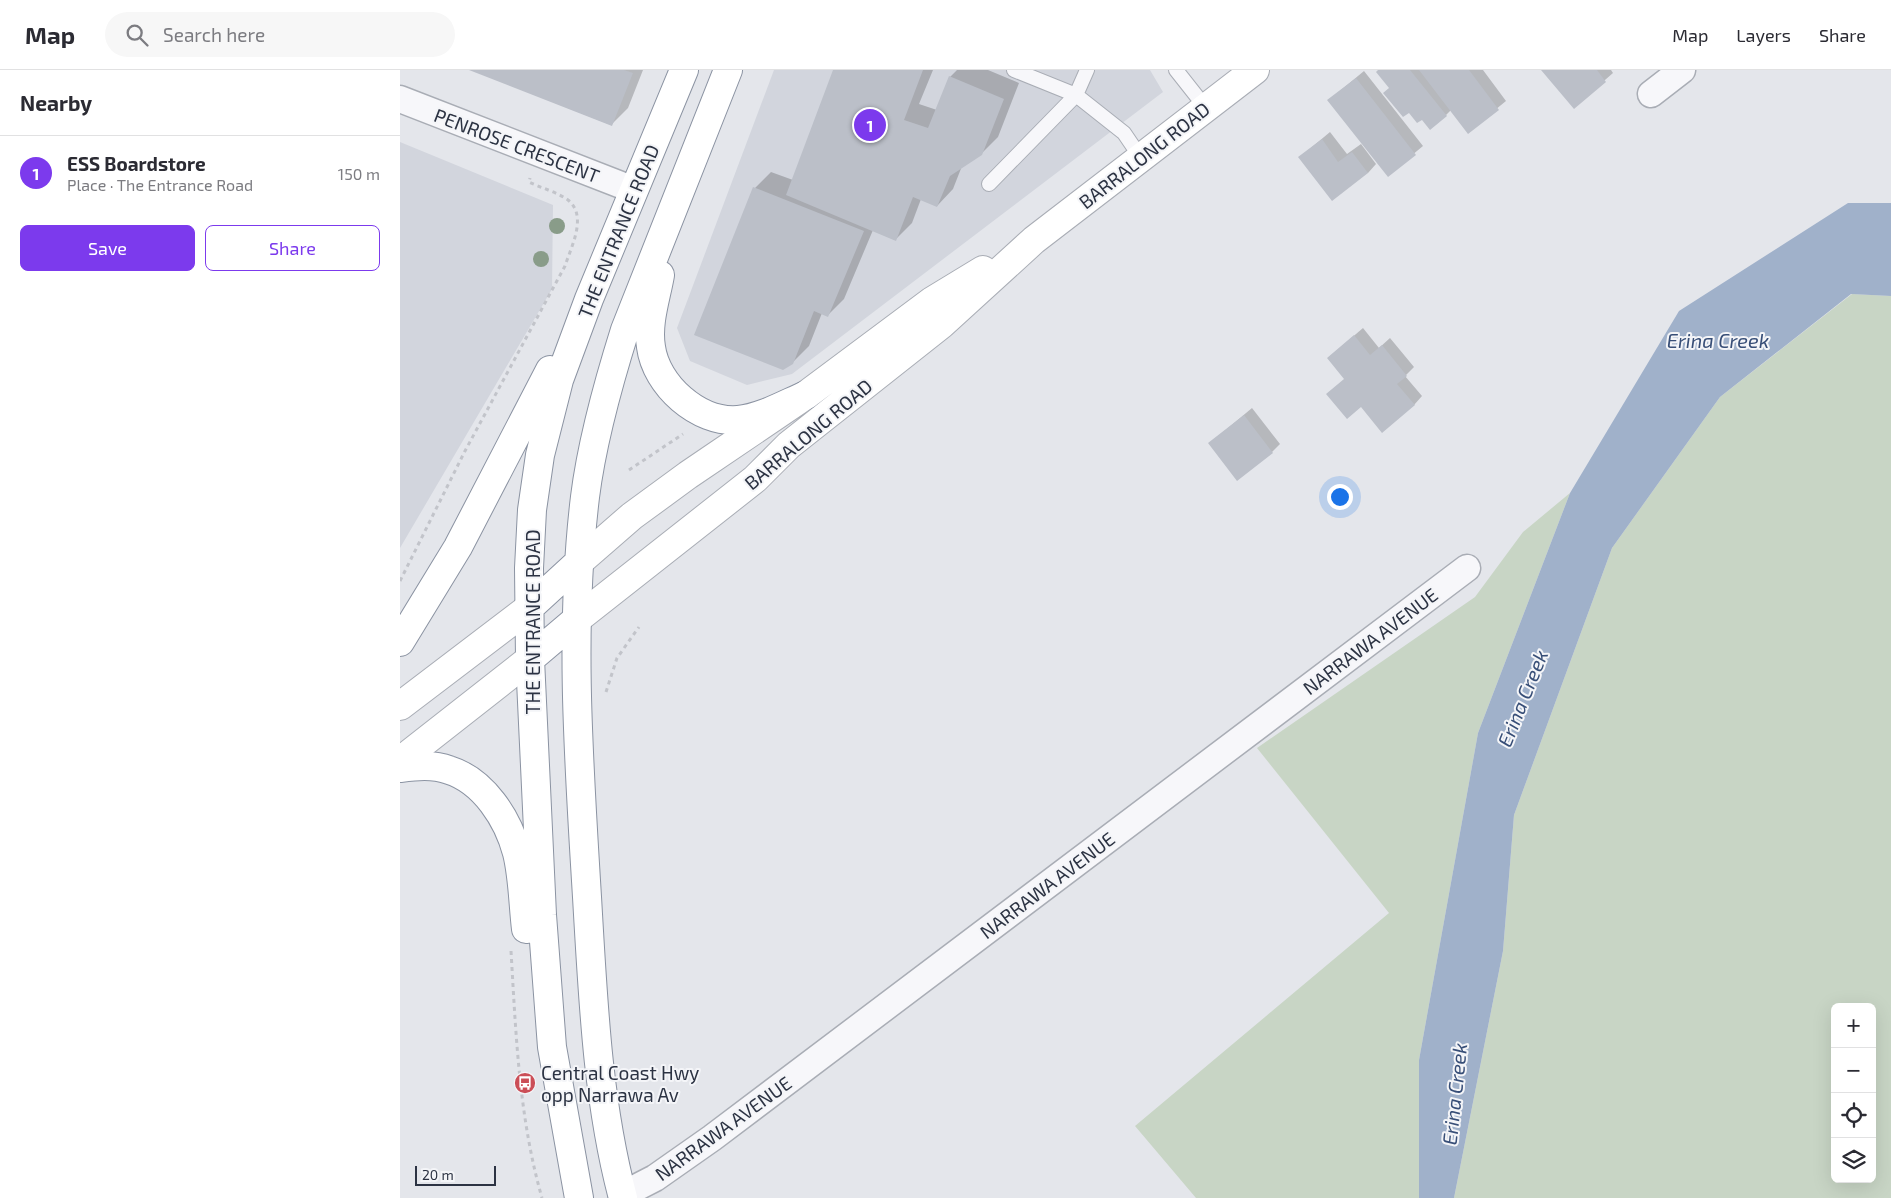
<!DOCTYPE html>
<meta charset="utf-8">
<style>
:root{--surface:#fff;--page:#f7f7f7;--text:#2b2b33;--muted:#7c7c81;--line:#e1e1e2;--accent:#7c3aed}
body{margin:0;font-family:"Exo 2",sans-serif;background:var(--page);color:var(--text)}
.controls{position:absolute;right:15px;bottom:15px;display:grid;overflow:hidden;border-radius:8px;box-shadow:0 5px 20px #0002}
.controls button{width:45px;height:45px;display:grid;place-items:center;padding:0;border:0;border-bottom:1px solid var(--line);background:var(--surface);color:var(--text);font:25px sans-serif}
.scale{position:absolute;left:15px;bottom:12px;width:81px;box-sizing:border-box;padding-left:5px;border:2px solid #2c3343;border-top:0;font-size:14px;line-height:18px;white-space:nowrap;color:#2c3343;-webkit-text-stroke:4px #f4f5f8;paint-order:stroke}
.you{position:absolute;left:939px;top:426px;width:18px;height:18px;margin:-12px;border:4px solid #fff;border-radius:50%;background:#1a73e8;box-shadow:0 0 0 8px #1a73e833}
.badge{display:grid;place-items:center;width:32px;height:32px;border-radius:50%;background:var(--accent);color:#fff;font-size:16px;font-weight:700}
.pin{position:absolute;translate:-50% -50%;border:2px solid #fff;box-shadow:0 1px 5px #0006}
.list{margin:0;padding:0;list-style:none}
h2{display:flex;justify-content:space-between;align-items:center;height:65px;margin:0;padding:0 20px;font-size:21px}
h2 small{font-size:16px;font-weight:400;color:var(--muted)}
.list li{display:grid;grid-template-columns:32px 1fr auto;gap:15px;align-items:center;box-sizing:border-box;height:75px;padding:0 20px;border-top:1px solid var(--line)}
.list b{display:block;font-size:19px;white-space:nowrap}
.list p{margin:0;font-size:16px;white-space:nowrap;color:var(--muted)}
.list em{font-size:16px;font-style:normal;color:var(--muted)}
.actions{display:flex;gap:10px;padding:15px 20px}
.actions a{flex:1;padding:11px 0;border:1px solid var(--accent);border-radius:8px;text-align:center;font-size:18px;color:var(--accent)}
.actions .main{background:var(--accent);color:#fff}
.icon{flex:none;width:28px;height:28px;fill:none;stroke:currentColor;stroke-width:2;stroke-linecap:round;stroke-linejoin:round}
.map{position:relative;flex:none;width:1491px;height:1128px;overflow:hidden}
header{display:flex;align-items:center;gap:30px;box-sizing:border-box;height:70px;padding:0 25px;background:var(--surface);border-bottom:1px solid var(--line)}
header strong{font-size:24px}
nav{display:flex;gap:28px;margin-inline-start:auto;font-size:18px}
.search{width:350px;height:45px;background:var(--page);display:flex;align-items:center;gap:12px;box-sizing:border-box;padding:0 18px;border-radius:28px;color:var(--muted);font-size:19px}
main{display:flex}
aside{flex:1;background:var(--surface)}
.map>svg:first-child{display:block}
</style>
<header>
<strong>Map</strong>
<div class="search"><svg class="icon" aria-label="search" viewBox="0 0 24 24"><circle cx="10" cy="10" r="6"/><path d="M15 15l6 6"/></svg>Search here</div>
<nav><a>Map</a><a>Layers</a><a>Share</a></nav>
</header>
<main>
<aside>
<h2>Nearby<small></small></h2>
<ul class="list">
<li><span class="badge">1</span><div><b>ESS Boardstore</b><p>Place · The Entrance Road</p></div><em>150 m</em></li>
</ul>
<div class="actions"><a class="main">Save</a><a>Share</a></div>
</aside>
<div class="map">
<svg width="1491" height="1128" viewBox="0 0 1491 1128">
<rect width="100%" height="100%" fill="#e4e6eb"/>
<path fill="#d2d5dd" d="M374,0h376l13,22 -371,282 -45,11 -57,-24 -13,-33z
M0,72l153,63 -1,84 -152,259z"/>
<path fill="#c8d5c5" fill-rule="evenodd" d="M1452,224l39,2v902h-437l49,-247 11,-136 98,-267 108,-151zM1435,937h37v172h-37z
M1170,423l-92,240 -59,327v138h-223l-61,-72 254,-213 -132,-165 218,-151 48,-65z"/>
<path fill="#a0b1ca" d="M1448,133h43v93l-40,-2 -131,103 -108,151 -98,267 -11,136 -49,247h-35v-138l59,-327 92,-240 109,-182z"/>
<path fill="#0003" d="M72,0h171l-15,38 -17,17z
M434,0h99l-14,34 18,6 13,-33 7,-7h31l31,13 -21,54 -17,17 -19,12 -9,23 -16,17 -16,-7 -9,24 -17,17 -22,-10 -29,69 -16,16 -6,-2 -13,33 -17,17 -37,-175 16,-16 22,8z
M979,0h104l23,31 -38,31 -17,-22 -5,5 -56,-27z
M1143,0h68l2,3 -39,34z
M964,1l59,75 -35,29 -59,-75z
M930,62l17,22 14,-10 15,20 -8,9 -68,-16z
M963,258l16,20 11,-10 24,29 -9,9 17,20 -8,9 -69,-27 -17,-20z
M852,338l28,36 -8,8 -62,-9z"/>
<path fill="#bbbfc8" d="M69,0h155l9,3 -21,53z
M433,0h90l-19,50 24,8 21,-52 55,23 -22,56 -32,21 -13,31 -24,-10 -17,44 -110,-46z
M978,0h32l37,46 -17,14 -8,-10 -5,3 -8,-10 -6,4 -20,-24 6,-5 -13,-16z
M1019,0h50l30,40 -31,24z
M1141,0h56l9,12 -32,27z
M956,8l60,77 -28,22 -61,-77z
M922,69l16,23 14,-10 16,21 -36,28 -34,-44z
M353,117l111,44 -36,86 -14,-6 -21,53 -10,6 -89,-35z
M954,265l16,20 12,-10 25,31 -10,8 18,21 -33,28 -21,-26 -14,12 -21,-25 18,-15 -17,-21z
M844,345l29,38 -36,28 -29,-38z"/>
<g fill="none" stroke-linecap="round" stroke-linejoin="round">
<g stroke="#a9adb5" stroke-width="16">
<path id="lane" d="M687,0l-11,25 48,38 17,25
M776,0l30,38
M589,114l87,-89 -62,-25"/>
</g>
<g stroke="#a9adb5" stroke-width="29">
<path id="street" d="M1251,24l31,-24
M0,29l234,91
M222,1125l33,-17 57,-40 755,-570"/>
</g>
<g stroke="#a9adb5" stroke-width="30">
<path id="secondary" d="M178,493l54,-47 56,-41 118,-80 126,-94 51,-31
M176,550l179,-141 34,-34 153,-121 92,-84 221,-170
M0,636l129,-98
M0,691l130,-102"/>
</g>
<g stroke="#8b93a2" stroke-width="30">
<path id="highway" d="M260,205c-4,23 -13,48 -9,72 5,38 47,76 87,73 23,-2 47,-16 68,-25
M129,538l49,-45
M0,572l58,-95 92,-177
M130,589l46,-39
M0,698c16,-2 33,-4 49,2 35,11 59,49 68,83 6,24 6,51 9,76
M179,1128l-27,-151 -10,-132 -12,-256 -1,-91 3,-58 8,-55 19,-75 30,-81 95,-229
M223,1128c-26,-98 -30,-200 -36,-301 -8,-133 -18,-267 -2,-400 7,-56 23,-113 40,-167l103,-260"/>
</g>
<path stroke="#c2c4ca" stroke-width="3" stroke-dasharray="4 4" stroke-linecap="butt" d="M229,400l54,-36
M0,511l65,-130 100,-185c6,-19 23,-50 3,-66 -11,-8 -27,-12 -39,-18l1,-4
M206,622l11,-34 22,-31
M111,881c5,84 8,167 31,247"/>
<use href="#lane" stroke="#f7f7fa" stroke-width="14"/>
<use href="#street" stroke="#f7f7fa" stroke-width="26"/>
<use href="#secondary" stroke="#fff" stroke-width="28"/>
<use href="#highway" stroke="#fff" stroke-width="28"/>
</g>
<g fill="#899c89">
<circle cx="157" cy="156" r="8"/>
<circle cx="141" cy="189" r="8"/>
</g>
<defs>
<g id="bus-disc" transform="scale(1.125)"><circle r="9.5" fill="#cb4e57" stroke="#f4f5f8"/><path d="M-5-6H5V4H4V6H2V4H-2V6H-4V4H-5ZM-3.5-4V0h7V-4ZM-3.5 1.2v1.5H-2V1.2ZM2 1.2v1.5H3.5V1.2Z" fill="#fff"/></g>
</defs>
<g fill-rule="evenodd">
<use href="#bus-disc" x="125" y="1013"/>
</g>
<g text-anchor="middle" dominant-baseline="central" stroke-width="4" stroke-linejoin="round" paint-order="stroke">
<g font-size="19" fill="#2c3343" stroke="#f4f5f8">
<text transform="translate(117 75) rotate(21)">PENROSE CRESCENT</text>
<text transform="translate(744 85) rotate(-38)">BARRALONG ROAD</text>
<text transform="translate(218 161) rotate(-68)">THE ENTRANCE ROAD</text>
<text transform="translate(408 364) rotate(-40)">BARRALONG ROAD</text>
<text transform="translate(132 552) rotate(-90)">THE ENTRANCE ROAD</text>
<text transform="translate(970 571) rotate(-37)">NARRAWA AVENUE</text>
<text transform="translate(647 815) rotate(-37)">NARRAWA AVENUE</text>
<text transform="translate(323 1058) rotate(-36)">NARRAWA AVENUE</text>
</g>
<g font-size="19" fill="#2c3343" stroke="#f4f5f8" text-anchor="start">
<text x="141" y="1002">Central Coast Hwy<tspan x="141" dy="22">opp Narrawa Av</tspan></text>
</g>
<g font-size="20" font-style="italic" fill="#374e77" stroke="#f4f5f8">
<text x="1318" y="270">Erina Creek</text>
<text transform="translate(1122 628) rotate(-68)">Erina Creek</text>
<text transform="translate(1054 1024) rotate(-84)">Erina Creek</text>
</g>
</g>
</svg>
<div class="controls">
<button>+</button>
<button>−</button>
<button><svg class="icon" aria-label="locate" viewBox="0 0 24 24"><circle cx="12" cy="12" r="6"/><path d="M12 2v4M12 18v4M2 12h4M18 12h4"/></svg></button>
<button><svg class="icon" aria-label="layers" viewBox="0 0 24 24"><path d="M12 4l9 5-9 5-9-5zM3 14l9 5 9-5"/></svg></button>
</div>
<div class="scale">20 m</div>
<div class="you"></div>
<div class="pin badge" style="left:470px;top:55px">1</div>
</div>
</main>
